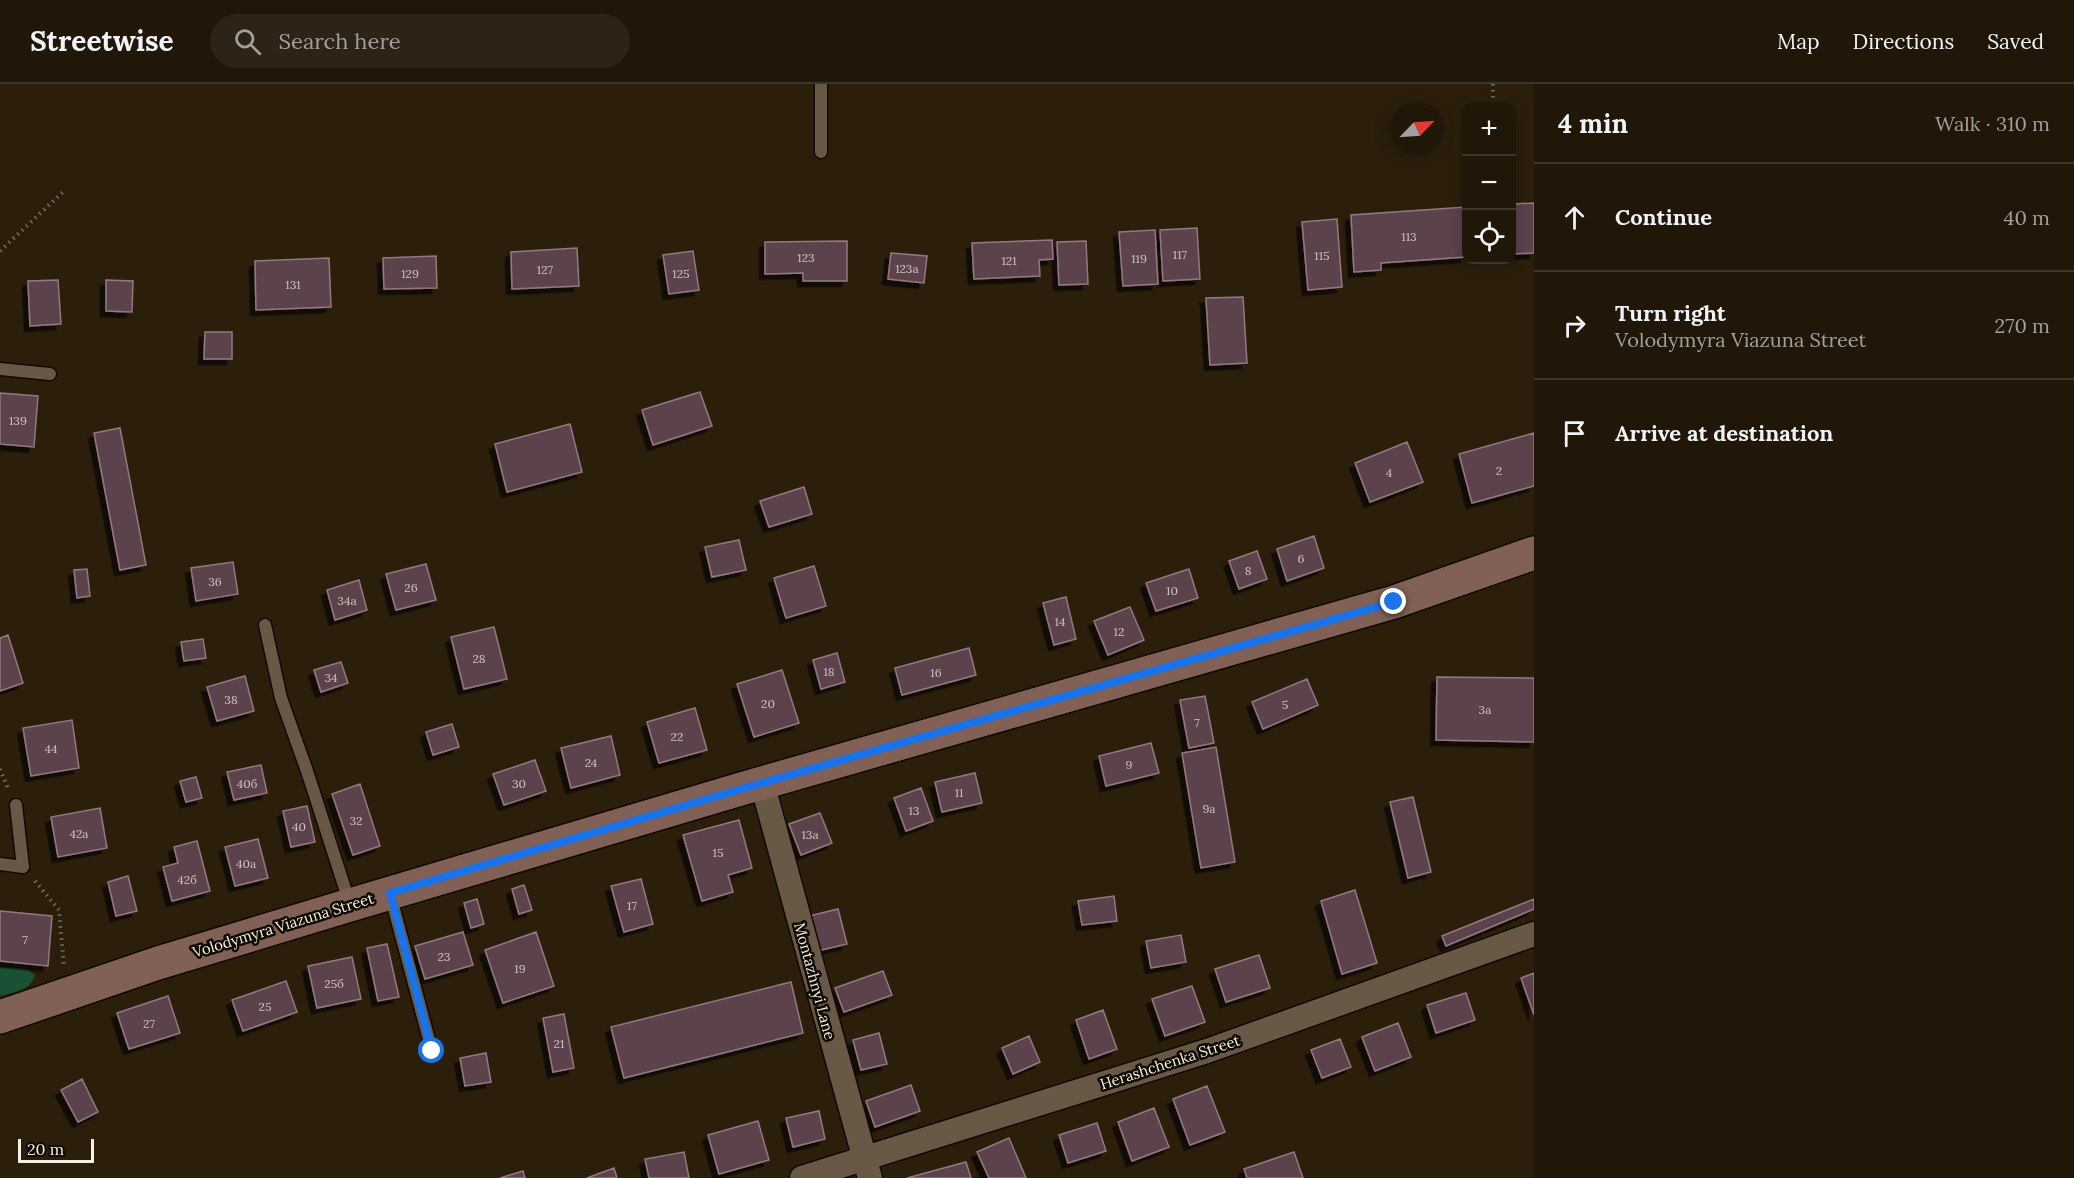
<!DOCTYPE html>
<meta charset="utf-8">
<style>
:root{--surface:#201709;--page:#2d2417;--text:#f1f3f6;--muted:#a29f9c;--line:#3d362a}
body{margin:0;font-family:Lora,serif;background:var(--page);color:var(--text)}
.controls{position:absolute;right:18px;top:18px;display:grid;overflow:hidden;border-radius:12px;box-shadow:0 3px 15px #0003}
.controls button{width:54px;height:54px;display:grid;place-items:center;padding:0;border:0;border-bottom:2px solid var(--line);background:var(--surface);color:var(--text);font:30px sans-serif}
.compass{position:absolute;left:1390px;top:18px;width:54px;height:54px;border-radius:50%;background:var(--surface);box-shadow:0 3px 15px #0003;rotate:65deg}
.scale{position:absolute;left:18px;bottom:15px;width:76px;box-sizing:border-box;padding-left:6px;border:3px solid #f6eee2;border-top:0;font-size:16px;line-height:21px;white-space:nowrap;color:#f6eee2;-webkit-text-stroke:4px #0f0a04;paint-order:stroke}
.stop{position:absolute;width:18px;height:18px;margin:-14px;border:4px solid #1a73e8;border-radius:50%;background:#fff}
.stop.end{background:#1a73e8;border-color:#fff;box-shadow:0 2px 6px #0008}
.list{margin:0;padding:0;list-style:none}
h2{display:flex;justify-content:space-between;align-items:center;height:78px;margin:0;padding:0 24px;font-size:26px}
h2 small{font-size:20px;font-weight:400;color:var(--muted)}
.list li{display:grid;grid-template-columns:39px 1fr auto;gap:18px;align-items:center;box-sizing:border-box;height:108px;padding:0 24px;border-top:2px solid var(--line)}
.list b{display:block;font-size:22px;white-space:nowrap}
.list p{margin:0;font-size:20px;white-space:nowrap;color:var(--muted)}
.list em{font-size:20px;font-style:normal;color:var(--muted)}
.icon{flex:none;width:33px;height:33px;fill:none;stroke:currentColor;stroke-width:2;stroke-linecap:round;stroke-linejoin:round}
.map{position:relative;flex:none;width:1534px;height:1094px;overflow:hidden}
header{display:flex;align-items:center;gap:36px;box-sizing:border-box;height:84px;padding:0 30px;background:var(--surface);border-bottom:2px solid var(--line)}
header strong{font-size:28px}
nav{display:flex;gap:33px;margin-inline-start:auto;font-size:21px}
.search{width:420px;height:54px;background:var(--page);display:flex;align-items:center;gap:15px;box-sizing:border-box;padding:0 21px;border-radius:33px;color:var(--muted);font-size:22px}
main{display:flex}
aside{flex:1;background:var(--surface)}
.map>svg:first-child{display:block}
</style>
<header>
<strong>Streetwise</strong>
<div class="search"><svg class="icon" aria-label="search" viewBox="0 0 24 24"><circle cx="10" cy="10" r="6"/><path d="M15 15l6 6"/></svg>Search here</div>
<nav><a>Map</a><a>Directions</a><a>Saved</a></nav>
</header>
<main>
<div class="map">
<svg width="1534" height="1094" viewBox="0 0 1534 1094">
<defs>
<filter id="shadow"><feDropShadow dx="-5.5" dy="5.5" stdDeviation="0" flood-color="#0009"/></filter>
</defs>
<rect width="100%" height="100%" fill="#2b1f0c"/>
<path fill="#195134" d="M0,883l27,2 8,6c-5,16 -20,17 -35,21z"/>
<path fill="#5b434c" stroke="#937882" stroke-width="1.5" filter="url(#shadow)" d="M1534,119v50l-22,1v-50z
M1466,123v50l-85,6v7l-27,2 -3,-57z
M1337,135l5,68 -34,3 -6,-68z
M1197,144l3,51 -37,2 -3,-51z
M1155,146l3,54 -35,2 -4,-54z
M1052,156l1,19 -14,1 1,16 -66,3 -2,-36z
M847,157v40h-44v-8l-38,1v-32z
M1086,157l2,43 -29,1 -2,-43z
M577,164l2,38 -67,3 -1,-37z
M693,167l6,39 -30,4 -6,-39z
M891,169l36,3 -3,27 -36,-4z
M436,172l1,32 -53,1 -1,-31z
M329,174l2,49 -75,3 -1,-49z
M58,196l3,44 -31,2 -2,-45z
M106,196l27,1 -1,31 -26,-1z
M1243,213l4,66 -37,2 -4,-67z
M205,248h27v27h-28z
M700,308l12,34 -59,19 -11,-35z
M0,309l38,3 -4,51 -34,-3z
M570,340l12,48 -75,20 -12,-48z
M120,344l26,137 -26,5 -26,-137z
M1534,349v53l-62,17 -13,-49z
M1407,358l16,40 -53,20 -15,-39z
M804,403l8,27 -43,13 -9,-26z
M1314,452l10,32 -37,13 -10,-32z
M739,456l7,30 -34,7 -7,-30z
M1257,467l10,28 -28,10 -10,-28z
M233,478l5,32 -42,7 -5,-33z
M426,480l10,36 -40,10 -10,-36z
M814,482l12,40 -40,12 -12,-40z
M87,485l3,27 -13,2 -3,-28z
M1189,485l9,29 -42,13 -10,-28z
M359,496l8,30 -32,10 -8,-30z
M1066,513l10,42 -22,6 -11,-42z
M1130,523l14,33 -36,15 -14,-34z
M494,543l13,52 -43,10 -13,-52z
M8,551l15,48 -23,8v-53z
M203,555l3,19 -22,3 -3,-19z
M969,564l7,27 -74,20 -7,-27z
M837,569l8,29 -24,7 -8,-29z
M341,578l7,21 -27,9 -7,-22z
M782,586l17,53 -45,14 -17,-53z
M245,592l9,35 -37,10 -10,-34z
M1437,593l97,1v64l-98,-2z
M1307,595l11,26 -55,24 -11,-27z
M1205,612l9,47 -25,5 -9,-48z
M695,624l12,42 -48,13 -12,-41z
M72,636l7,48 -48,8 -8,-48z
M452,640l7,23 -26,8 -7,-23z
M611,652l9,39 -49,13 -10,-40z
M1151,659l8,30 -53,13 -7,-30z
M1216,663l19,115 -34,6 -19,-115z
M535,676l11,31 -42,14 -11,-31z
M261,681l6,28 -33,7 -7,-28z
M975,689l7,30 -40,9 -7,-30z
M196,693l6,21 -16,4 -6,-21z
M360,700l20,62 -27,9 -21,-61z
M921,704l12,33 -27,10 -12,-33z
M1413,713l18,75 -23,6 -18,-76z
M307,722l8,36 -24,5 -8,-36z
M100,724l7,40 -49,9 -7,-40z
M820,729l12,30 -31,12 -12,-31z
M739,736l13,48 -24,7 5,17 -31,9 -19,-66z
M258,755l10,39 -33,8 -10,-39z
M197,757l13,50 -38,10 -9,-34 15,-4 -4,-16z
M128,792l9,35 -21,5 -8,-34z
M641,795l12,45 -29,8 -13,-46z
M524,801l8,25 -13,4 -7,-25z
M1355,806l22,73 -35,11 -21,-73z
M1114,812l3,25 -35,4 -4,-24z
M477,815l7,25 -13,4 -7,-25z
M1534,815v10l-88,37 -4,-10z
M838,825l9,35 -30,7 -8,-35z
M0,827l52,5 -4,50 -48,-5z
M463,848l10,33 -48,14 -10,-33z
M536,848l18,54 -51,17 -18,-53z
M1181,851l5,27 -35,6 -5,-27z
M387,860l12,53 -21,4 -11,-53z
M1259,871l11,33 -44,14 -11,-33z
M352,873l9,42 -44,9 -9,-42z
M883,887l9,24 -48,17 -9,-24z
M1534,889v42l-13,-37z
M286,897l11,31 -54,19 -11,-31z
M791,898l12,51 -179,45 -13,-51z
M1192,902l13,36 -40,14 -13,-37z
M1466,909l9,27 -39,13 -9,-28z
M168,912l12,37 -51,16 -12,-36z
M1103,926l14,39 -28,10 -13,-39z
M564,930l10,54 -21,4 -10,-54z
M1398,939l13,34 -36,14 -13,-34z
M879,949l8,31 -26,6 -8,-30z
M1029,952l11,26 -27,12 -11,-26z
M1340,955l11,28 -29,11 -11,-28z
M486,969l5,29 -26,4 -5,-28z
M82,995l16,33 -20,10 -17,-32z
M911,1001l9,26 -45,16 -9,-26z
M1207,1002l18,46 -35,13 -17,-46z
M1154,1024l15,39 -37,14 -14,-39z
M819,1027l6,28 -32,8 -7,-29z
M758,1037l11,39 -50,14 -11,-39z
M1097,1039l9,28 -38,12 -9,-28z
M1009,1054l17,40h-37l-12,-26z
M684,1068l5,26h-40l-4,-19z
M1294,1068l9,26h-56l-3,-9z
M966,1078l5,16h-64z
M614,1084l3,10h-30z
M523,1087l2,7h-25z"/>
<g fill="none" stroke-linecap="round" stroke-linejoin="round">
<g stroke="#130800" stroke-width="15">
<path id="lane" d="M821,68v-68
M0,285l50,5
M265,541l16,73 26,73 43,133
M0,780l23,3 -7,-62
M390,810l42,157"/>
</g>
<g stroke="#130800" stroke-width="27">
<path id="street" d="M762,699l108,395
M802,1094l405,-127 327,-117"/>
</g>
<g stroke="#130800" stroke-width="36">
<path id="secondary" d="M0,933l158,-54 192,-58 391,-116 653,-187 140,-49"/>
</g>
<path stroke="#766c5c" stroke-width="4" stroke-dasharray="1.5 4.5" stroke-linecap="butt" d="M1493,0v22
M0,167l65,-61
M0,685l8,19
M35,797l24,29 5,57"/>
<use href="#lane" stroke="#675945" stroke-width="12"/>
<use href="#street" stroke="#675945" stroke-width="24"/>
<use href="#secondary" stroke="#816055" stroke-width="33"/>
</g>
<g fill="none" stroke-linecap="round" stroke-linejoin="round">
<path stroke="#1a73e8" stroke-width="8" d="M432,967l-42,-158 351,-104 653,-187"/>
</g>
<g text-anchor="middle" dominant-baseline="central" stroke-width="5" stroke-linejoin="round" paint-order="stroke">
<g font-size="12" fill="#cfc3bc">
<text x="1409" y="152">113</text>
<text x="1180" y="170">117</text>
<text x="1322" y="171">115</text>
<text x="806" y="173">123</text>
<text x="1139" y="174">119</text>
<text x="1009" y="176">121</text>
<text x="907" y="184">123а</text>
<text x="545" y="185">127</text>
<text x="410" y="189">129</text>
<text x="681" y="189">125</text>
<text x="293" y="200">131</text>
<text x="18" y="336">139</text>
<text x="1499" y="386">2</text>
<text x="1389" y="388">4</text>
<text x="1301" y="474">6</text>
<text x="1248" y="486">8</text>
<text x="215" y="497">36</text>
<text x="411" y="503">26</text>
<text x="1172" y="506">10</text>
<text x="347" y="516">34а</text>
<text x="1060" y="537">14</text>
<text x="1119" y="547">12</text>
<text x="479" y="574">28</text>
<text x="829" y="587">18</text>
<text x="936" y="588">16</text>
<text x="331" y="593">34</text>
<text x="231" y="615">38</text>
<text x="768" y="619">20</text>
<text x="1285" y="620">5</text>
<text x="1485" y="625">3а</text>
<text x="1197" y="638">7</text>
<text x="677" y="652">22</text>
<text x="51" y="664">44</text>
<text x="591" y="678">24</text>
<text x="1129" y="680">9</text>
<text x="247" y="699">40б</text>
<text x="519" y="699">30</text>
<text x="959" y="708">11</text>
<text x="1209" y="724">9а</text>
<text x="914" y="726">13</text>
<text x="356" y="736">32</text>
<text x="299" y="742">40</text>
<text x="79" y="749">42а</text>
<text x="810" y="750">13а</text>
<text x="718" y="768">15</text>
<text x="246" y="779">40а</text>
<text x="187" y="795">42б</text>
<text x="632" y="821">17</text>
<text x="25" y="855">7</text>
<text x="444" y="872">23</text>
<text x="520" y="884">19</text>
<text x="334" y="899">25б</text>
<text x="265" y="922">25</text>
<text x="149" y="939">27</text>
<text x="559" y="959">21</text>
</g>
<g font-size="15" fill="#f6eee2" stroke="#0f0a04">
<text transform="translate(283 841) rotate(-17)">Volodymyra Viazuna Street</text>
<text transform="translate(815 897) rotate(75)">Montazhnyi Lane</text>
<text transform="translate(1170 978) rotate(-18)">Herashchenka Street</text>
</g>
</g>
</svg>
<div class="controls">
<button>+</button>
<button>−</button>
<button><svg class="icon" aria-label="locate" viewBox="0 0 24 24"><circle cx="12" cy="12" r="6"/><path d="M12 2v4M12 18v4M2 12h4M18 12h4"/></svg></button>
</div>
<svg class="compass" viewBox="-18 -18 36 36"><path d="M0-13l5 13h-10z" fill="#e53935"/><path d="M0 13l5-13h-10z" fill="#a29f9c"/></svg>
<div class="scale">20 m</div>
<div class="stop" style="left:432px;top:967px"></div>
<div class="stop end" style="left:1394px;top:518px"></div>
</div>
<aside>
<h2>4 min<small>Walk · 310 m</small></h2>
<ul class="list">
<li><svg class="icon" aria-label="ahead" viewBox="0 0 24 24"><path d="M12 20V5M6 11l6-6 6 6"/></svg><div><b>Continue</b></div><em>40 m</em></li>
<li><svg class="icon" aria-label="right" viewBox="0 0 24 24"><path d="M7 20v-9h11M14 6l5 5-5 5"/></svg><div><b>Turn right</b><p>Volodymyra Viazuna Street</p></div><em>270 m</em></li>
<li><svg class="icon" aria-label="arrive" viewBox="0 0 24 24"><path d="M6 21V4h12l-3 4 3 4H6"/></svg><div><b>Arrive at destination</b></div></li>
</ul>
</aside>
</main>
